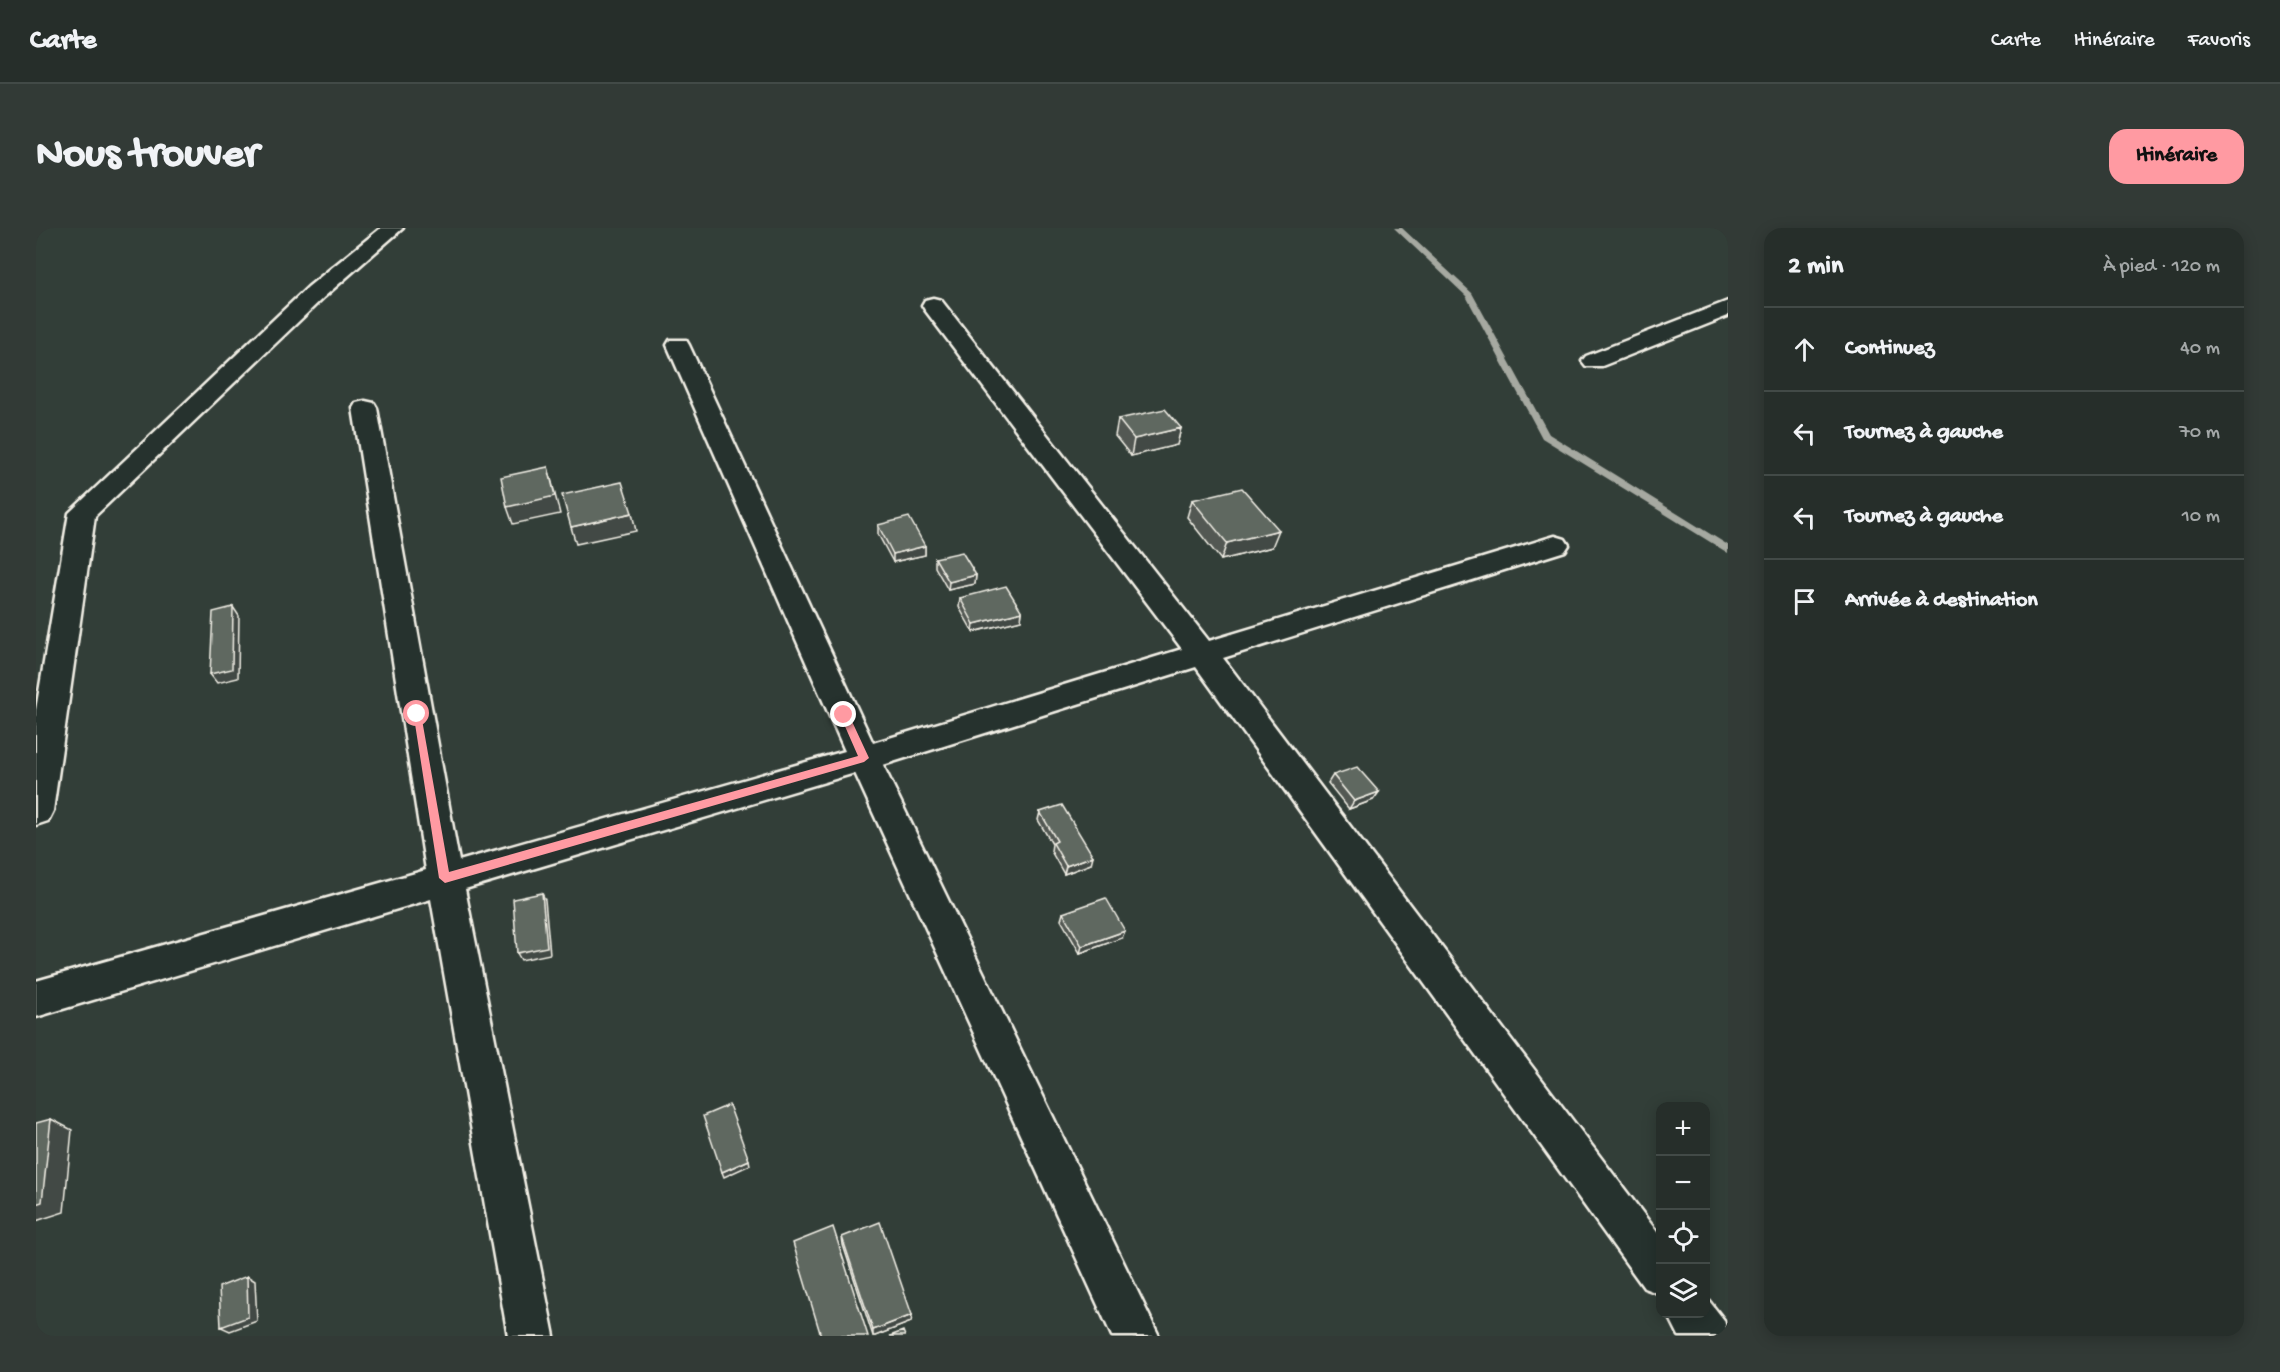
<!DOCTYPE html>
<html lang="fr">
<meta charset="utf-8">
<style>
:root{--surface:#262e2a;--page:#323a36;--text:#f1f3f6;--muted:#a4a8a8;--line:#424a47;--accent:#ff9aa2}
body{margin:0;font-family:"Gochi Hand",sans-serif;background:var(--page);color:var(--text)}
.controls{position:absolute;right:18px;bottom:18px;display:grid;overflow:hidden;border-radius:12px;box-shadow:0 3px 15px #0003}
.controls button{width:54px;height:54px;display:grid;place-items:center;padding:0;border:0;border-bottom:2px solid var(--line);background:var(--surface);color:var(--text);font:30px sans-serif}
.stop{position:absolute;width:18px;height:18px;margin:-14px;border:4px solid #ff9aa2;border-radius:50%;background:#fff}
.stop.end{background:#ff9aa2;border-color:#fff;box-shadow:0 2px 6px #0008}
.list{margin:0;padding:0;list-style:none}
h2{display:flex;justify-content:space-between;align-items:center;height:78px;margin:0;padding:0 24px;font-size:26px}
h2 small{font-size:20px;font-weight:400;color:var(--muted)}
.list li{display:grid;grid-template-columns:39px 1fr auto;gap:18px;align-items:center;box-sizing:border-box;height:84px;padding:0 24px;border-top:2px solid var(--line)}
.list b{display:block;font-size:22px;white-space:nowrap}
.list em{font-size:20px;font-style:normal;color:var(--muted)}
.icon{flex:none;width:33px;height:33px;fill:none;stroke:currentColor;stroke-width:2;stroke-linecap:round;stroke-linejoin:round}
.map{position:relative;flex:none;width:1692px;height:1108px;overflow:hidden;border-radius:18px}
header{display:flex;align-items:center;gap:36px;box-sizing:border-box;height:84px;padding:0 30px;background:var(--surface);border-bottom:2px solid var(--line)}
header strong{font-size:28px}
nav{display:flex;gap:33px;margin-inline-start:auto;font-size:21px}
.intro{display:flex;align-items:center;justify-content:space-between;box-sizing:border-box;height:144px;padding:0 36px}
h1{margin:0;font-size:42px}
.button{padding:15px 27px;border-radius:18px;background:var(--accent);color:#111;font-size:21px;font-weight:700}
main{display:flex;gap:36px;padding:0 36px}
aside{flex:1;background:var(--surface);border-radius:18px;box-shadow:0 3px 15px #0003}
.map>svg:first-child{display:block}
</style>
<header>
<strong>Carte</strong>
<nav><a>Carte</a><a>Itinéraire</a><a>Favoris</a></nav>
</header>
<div class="intro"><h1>Nous trouver</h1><a class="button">Itinéraire</a></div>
<main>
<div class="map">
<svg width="1692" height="1108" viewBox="0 0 1692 1108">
<rect width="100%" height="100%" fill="#323e38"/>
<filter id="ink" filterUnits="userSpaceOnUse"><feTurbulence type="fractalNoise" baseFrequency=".0167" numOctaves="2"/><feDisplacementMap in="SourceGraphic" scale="12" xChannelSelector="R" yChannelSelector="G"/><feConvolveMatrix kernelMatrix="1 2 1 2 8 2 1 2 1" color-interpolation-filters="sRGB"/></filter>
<g filter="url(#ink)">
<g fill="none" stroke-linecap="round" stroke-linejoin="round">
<path fill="#a6a9a1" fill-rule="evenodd" d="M1358,0h8l70,65 77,141 179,111v8l-186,-115 -76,-142z"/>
<g stroke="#f4f1e8" stroke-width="5">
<path id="minor" d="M345,0h22l-79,69 -229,219 -42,295 -5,10 -12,4v-115l33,-197 239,-226z
M897,70l8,2 268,341 336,-102 10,-3 10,3 4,6 -4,6 -342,107 437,578v58l-16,-6 -448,-621 -313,98 276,571h-47l-257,-563 -390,116 89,447h-46l-77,-437 -395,118v-36l390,-111 -73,-462 3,-5 9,-2 9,2 3,5 82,453 386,-110 -178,-406 3,-5h16l3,5 184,398 309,-94 -257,-339 -3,-5 3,-5z
M1692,73v15l-126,50h-16l-4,-5 4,-5z
M1670,1069l18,23 4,16h-49l-11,-22h38z"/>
</g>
<use href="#minor" fill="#26332d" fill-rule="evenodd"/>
</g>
<path fill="#525953" stroke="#f4f1e8" stroke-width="1.5" d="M1082,191l63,9 -4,17 -46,11 -16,-20z
M1156,272l80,47 -51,13 -34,-43z
M842,297l47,21v9l-32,7 -15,-28z
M899,330l41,17 -1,9 -27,6 -13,-23z
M924,370l62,14 -1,8 -48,12 -14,-25z
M1297,547l46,17 -6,8 -24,9 -21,-26z
M1004,584l51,52 -27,10 -13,-23 1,-7 -14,-24z
M1027,685l59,25 -42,15 -19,-33z
M806,1009l70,78 -1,7 -36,14h-2l-30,-91z"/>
<path fill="#424944" stroke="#f4f1e8" stroke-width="1.5" d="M1145,200l-4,17 -46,11 3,-17z
M512,239l12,47 -47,10 -6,-17z
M596,285l4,18 -60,13 -5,-17z
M1243,302l-7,17 -51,13 6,-17z
M889,318v9l-32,7v-8z
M940,347l-1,9 -27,6 1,-8z
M197,379l6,9 -1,62 -21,5 -7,-9z
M986,384l-1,8 -48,12 1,-8z
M1343,564l-6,8 -24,9 5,-8z
M1057,628l-2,8 -27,10 2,-8z
M506,665l3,7 5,54 -29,6 -4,-7z
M1089,703l-3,7 -42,15 2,-7z
M15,891l21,11 -8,82 -28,9v-17z
M713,932l1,5 -26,12 -2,-5z
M211,1048l8,5 2,40 -27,10 -9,-4z
M876,1087l-1,7 -36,14h-2v-6z"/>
<path fill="#5f6861" stroke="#f4f1e8" stroke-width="1.5" d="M1129,181l16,19 -47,11 -16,-20z
M512,239l7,29 -48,11 -6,-30z
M586,254l10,31 -61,14 -9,-32z
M1206,260l37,42 -52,13 -35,-43z
M873,289l16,29 -32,8 -15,-29z
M926,324l14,23 -27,7 -14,-24z
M970,358l16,26 -48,12 -14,-26z
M197,379l-1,62 -22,5 3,-62z
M1321,539l22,25 -25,9 -21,-26z
M1026,577l31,51 -27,10 -13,-23 4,-2 -17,-29z
M506,665l5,54 -30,6 -4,-54z
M1070,670l19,33 -43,15 -19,-33z
M693,877l20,55 -27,12 -19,-56z
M15,891l-9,83 -6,2v-81z
M844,994l32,93 -39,15 -31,-93z
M797,999l35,109h-47l-28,-93z
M211,1048l1,41 -27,10 -2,-40z
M867,1103l2,5h-15z"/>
</g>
<path fill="#ff9aa2" d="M377,483l8,3 28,158 409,-116 -18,-41 4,-4 5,4 20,43 -5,4 -419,121 -6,-5z"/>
</svg>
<div class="controls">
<button>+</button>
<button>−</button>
<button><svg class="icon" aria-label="locate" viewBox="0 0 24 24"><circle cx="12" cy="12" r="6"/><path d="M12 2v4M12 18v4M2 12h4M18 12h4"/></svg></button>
<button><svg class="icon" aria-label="layers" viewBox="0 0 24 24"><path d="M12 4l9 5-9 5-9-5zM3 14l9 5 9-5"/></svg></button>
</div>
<div class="stop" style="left:381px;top:486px"></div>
<div class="stop end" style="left:808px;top:487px"></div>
</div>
<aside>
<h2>2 min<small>À pied · 120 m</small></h2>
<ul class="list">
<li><svg class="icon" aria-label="ahead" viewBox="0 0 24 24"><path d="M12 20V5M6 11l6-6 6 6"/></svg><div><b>Continuez</b></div><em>40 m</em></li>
<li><svg class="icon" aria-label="left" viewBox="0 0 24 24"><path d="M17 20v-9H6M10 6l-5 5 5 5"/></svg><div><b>Tournez à gauche</b></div><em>70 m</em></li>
<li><svg class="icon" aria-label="left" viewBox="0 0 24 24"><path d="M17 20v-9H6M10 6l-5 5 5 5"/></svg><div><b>Tournez à gauche</b></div><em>10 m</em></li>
<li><svg class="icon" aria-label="arrive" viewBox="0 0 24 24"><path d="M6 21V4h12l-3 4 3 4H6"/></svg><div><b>Arrivée à destination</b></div></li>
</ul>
</aside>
</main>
